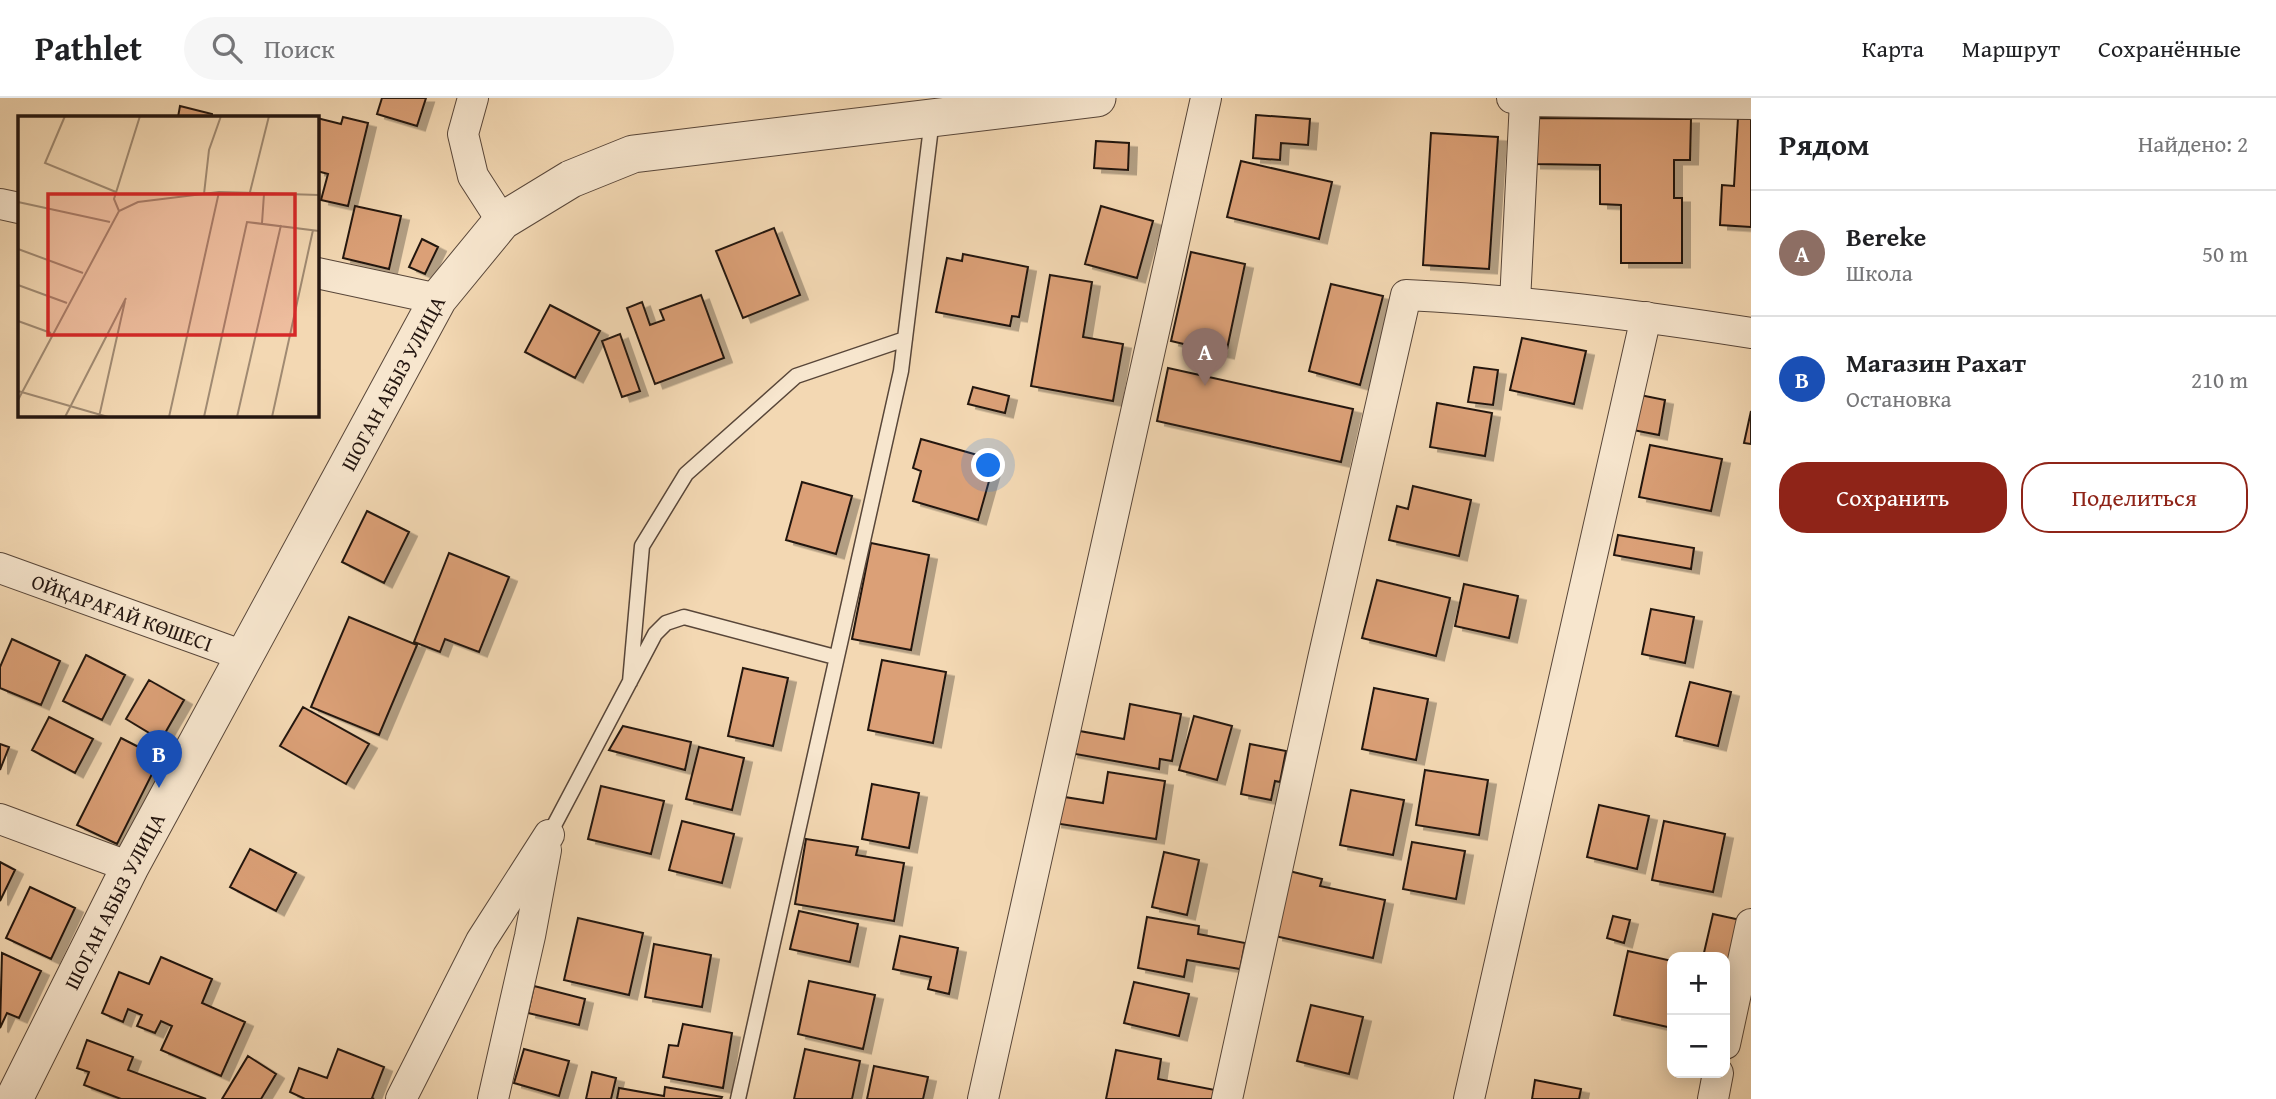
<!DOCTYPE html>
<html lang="ru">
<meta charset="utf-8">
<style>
:root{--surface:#fff;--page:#f6f6f6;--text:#202124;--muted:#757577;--line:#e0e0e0;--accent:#8f2418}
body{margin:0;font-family:"Gentium Book Plus",serif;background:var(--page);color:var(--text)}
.controls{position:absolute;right:21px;bottom:21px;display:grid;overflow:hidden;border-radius:14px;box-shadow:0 4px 18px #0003}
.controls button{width:63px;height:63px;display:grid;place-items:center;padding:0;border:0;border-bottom:2px solid var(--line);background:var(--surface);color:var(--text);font:35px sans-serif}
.you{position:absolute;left:989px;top:368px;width:24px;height:24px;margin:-18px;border:5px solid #fff;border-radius:50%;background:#1a73e8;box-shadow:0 0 0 10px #1a73e833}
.badge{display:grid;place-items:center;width:46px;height:46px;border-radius:50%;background:var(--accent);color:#fff;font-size:23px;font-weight:700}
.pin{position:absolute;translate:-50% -58px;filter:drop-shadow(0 2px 4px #0008)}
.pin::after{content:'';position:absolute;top:37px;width:24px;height:21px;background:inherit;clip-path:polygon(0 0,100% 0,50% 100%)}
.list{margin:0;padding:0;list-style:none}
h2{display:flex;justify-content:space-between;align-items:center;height:91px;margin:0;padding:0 28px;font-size:30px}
h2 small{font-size:23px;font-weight:400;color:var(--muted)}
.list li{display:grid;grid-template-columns:46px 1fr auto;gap:21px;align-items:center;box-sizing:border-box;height:126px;padding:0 28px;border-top:2px solid var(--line)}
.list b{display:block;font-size:26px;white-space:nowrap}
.list p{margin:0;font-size:23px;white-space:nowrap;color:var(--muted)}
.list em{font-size:23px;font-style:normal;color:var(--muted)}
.actions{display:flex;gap:14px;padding:21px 28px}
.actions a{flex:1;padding:16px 0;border:2px solid var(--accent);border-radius:28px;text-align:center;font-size:24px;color:var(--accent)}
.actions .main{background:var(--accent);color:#fff}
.icon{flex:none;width:38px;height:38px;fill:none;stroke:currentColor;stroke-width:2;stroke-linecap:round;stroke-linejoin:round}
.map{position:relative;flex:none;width:1751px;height:1001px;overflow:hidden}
header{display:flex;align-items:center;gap:42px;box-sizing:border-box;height:98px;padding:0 35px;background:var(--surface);border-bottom:2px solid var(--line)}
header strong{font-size:33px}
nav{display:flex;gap:38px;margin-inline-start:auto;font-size:24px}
.search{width:490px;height:63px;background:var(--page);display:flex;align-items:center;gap:18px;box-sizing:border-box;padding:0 24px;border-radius:38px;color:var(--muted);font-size:26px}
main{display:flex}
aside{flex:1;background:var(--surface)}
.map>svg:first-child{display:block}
</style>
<header>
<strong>Pathlet</strong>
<div class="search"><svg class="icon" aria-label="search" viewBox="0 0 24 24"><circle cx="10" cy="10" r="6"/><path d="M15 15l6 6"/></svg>Поиск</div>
<nav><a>Карта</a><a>Маршрут</a><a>Сохранённые</a></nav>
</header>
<main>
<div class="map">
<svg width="1751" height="1001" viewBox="0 0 1751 1001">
<defs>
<filter id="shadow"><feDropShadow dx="8" dy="4.5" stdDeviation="0" flood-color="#0004"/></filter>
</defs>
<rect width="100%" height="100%" fill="#f3d8b3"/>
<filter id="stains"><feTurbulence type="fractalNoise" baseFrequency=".00286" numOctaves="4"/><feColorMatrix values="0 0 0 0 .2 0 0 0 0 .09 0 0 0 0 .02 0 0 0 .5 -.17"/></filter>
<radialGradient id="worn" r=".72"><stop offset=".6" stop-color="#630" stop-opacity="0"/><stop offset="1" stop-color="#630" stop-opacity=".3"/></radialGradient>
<path fill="#dba077" stroke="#241610" stroke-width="2" filter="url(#shadow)" d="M382,0h44l-9,28 -40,-12z
M180,8l32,8v3h-34z
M1256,17l54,4 -2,26 -27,-2 -1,17 -27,-2z
M343,19l25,6 -20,83 -27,-6 7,-26 -11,-3v-53l24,6z
M1533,20l158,1 -1,41h-16v38h8v65h-61v-58l-21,-1v-39l-67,-1z
M1738,20l13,1v108l-31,-2 2,-40 12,1z
M1431,35l67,4 -9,132 -66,-4z
M1096,43l33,2 -1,27 -34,-2z
M1241,63l91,21 -13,57 -92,-22z
M355,108l46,10 -12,53 -46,-11z
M1101,108l52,15 -16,57 -52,-14z
M774,130l26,67 -57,23 -27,-67z
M422,141l16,8 -13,27 -16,-7z
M1191,154l54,12 -19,90 -55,-13z
M963,156l65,13 -9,50 -7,-1 -2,10 -74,-14 11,-54 15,3z
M1050,177l42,7 -9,55 40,7 -10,57 -82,-15z
M1331,186l52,12 -23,89 -51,-14z
M701,197l23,63 -69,26 -28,-76 15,-6 8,23 14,-5 -4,-10z
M550,207l50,26 -25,47 -50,-26z
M620,236l20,57 -18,6 -20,-56z
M1522,240l64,13 -12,53 -64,-14z
M1474,269l24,3 -5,35 -25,-3z
M1168,270l185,41 -12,53 -184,-41z
M973,289l36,9 -4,17 -37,-9z
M1640,297l25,5 -6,35 -26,-5z
M1437,305l55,10 -7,43 -55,-9z
M1751,313v33l-7,-1z
M921,341l74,21 -17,60 -65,-19 8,-30 -8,-3z
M1650,347l72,14 -11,52 -72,-14z
M802,384l50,14 -16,58 -50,-14z
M1413,388l58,14 -12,56 -70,-16 8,-34 11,3z
M367,413l42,21 -25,51 -42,-21z
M1618,437l76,13 -3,21 -77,-14z
M871,445l58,12 -18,95 -59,-11z
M449,455l60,24 -30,75 -34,-13 -5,13 -26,-10z
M1377,482l73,18 -14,58 -74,-18z
M1464,486l54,12 -9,42 -54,-12z
M1651,511l43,8 -9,46 -43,-9z
M349,519l68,28 -38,90 -68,-28z
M12,541l48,22 -19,44 -41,-17v-21z
M86,557l39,20 -23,45 -39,-19z
M882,562l64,12 -13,71 -65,-13z
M743,570l45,10 -15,68 -45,-10z
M149,582l35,20 -23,40 -35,-21z
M1690,584l41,10 -13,54 -42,-10z
M1374,590l54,11 -12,61 -54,-11z
M1130,606l51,10 -9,47 -12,-2 -1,10 -89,-16 4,-23 50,9z
M303,609l66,37 -23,40 -66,-38z
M1194,618l38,10 -15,54 -38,-10z
M49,619l44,22 -18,34 -43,-23z
M623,628l68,16 -6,28 -76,-20z
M121,640l39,20 -43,86 -40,-19z
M0,646l9,3 -9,23z
M1250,646l36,7 -6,31 -5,-1 -4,19 -30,-6z
M699,649l45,11 -12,52 -46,-11z
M1425,672l63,10 -9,55 -63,-10z
M1108,674l57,9 -9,58 -102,-16 4,-27 45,7z
M872,686l47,9 -10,55 -47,-9z
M601,688l63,15 -13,53 -63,-15z
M1351,692l53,10 -11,55 -53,-10z
M1599,707l50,11 -12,53 -50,-12z
M682,723l52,13 -12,49 -53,-13z
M1664,723l61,13 -12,58 -61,-12z
M806,741l52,8 -2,8 48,8 -10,58 -99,-17z
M1412,744l53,9 -9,48 -53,-10z
M250,751l46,24 -20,38 -46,-24z
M1164,754l35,8 -12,55 -35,-8z
M0,764l15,8 -15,31z
M1289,773l33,8 -2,7 65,14 -12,58 -98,-22z
M30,789l45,21 -24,51 -45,-21z
M799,813l59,13 -8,38 -60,-13z
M1713,816l32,7 -12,51 -8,-2v-13h-22z
M1613,818l17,4 -6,23 -17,-5z
M1147,819l52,9 -1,8 47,9 -5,26 -53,-9 -3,17 -46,-9z
M578,820l65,15 -14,62 -65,-15z
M900,838l58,12 -9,46 -21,-5 3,-12 -38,-8z
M654,846l57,11 -9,52 -57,-10z
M1628,853l44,10v67l-58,-13z
M2,855l39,18 -22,47 -12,-5 -7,15z
M161,859l51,22 -10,24 43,19 -24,54 -60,-26 11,-24 -11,-5 -6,12 -18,-7 5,-11 -14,-6 -5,13 -21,-9 17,-41 30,12z
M809,883l66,14 -12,54 -65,-15z
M1134,884l55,12 -10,42 -55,-13z
M534,888l51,13 -6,26 -51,-12z
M1311,907l52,12 -14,57 -52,-13z
M683,926l49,9 -9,55 -60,-11 6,-32 9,1z
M87,942l46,17 -5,13 78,29h-85l-37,-14 5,-13 -12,-4z
M338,951l46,18 -12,31 2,1h-69l-15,-7 9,-24 28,10z
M524,951l45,12 -10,35 -45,-13z
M805,951l55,12 -8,38h-58z
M1116,952l45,9 -3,20 57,11 -2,9h-107z
M248,958l28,18 -15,25h-39z
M874,968l54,11 -5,22h-56z
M592,974l24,6 -5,21h-25z
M1535,982l46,9 -2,10h-47z
M665,989l57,10 -1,2h-104l2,-11 45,8z"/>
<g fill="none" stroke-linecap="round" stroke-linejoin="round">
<g stroke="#584639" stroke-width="17">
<path id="service" d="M630,584l12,-136 44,-72 110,-98 109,-37
M549,737l106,-201 11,-11 18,-6 151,40
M738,1001l163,-728 31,-252"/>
</g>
<g stroke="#584639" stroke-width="32">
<g id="minor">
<path d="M473,0l-10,36 10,42 29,45"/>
<path d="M1512,0l13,3 226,3"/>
<path d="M0,106l19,4"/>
<path d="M317,175l121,26"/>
<path d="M1515,204l10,-201"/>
<path id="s1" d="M0,470l244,88"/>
<path d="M0,721l130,48"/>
<path d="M1725,946l26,-120"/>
<path d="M401,1001l80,-158 68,-106"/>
<path d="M493,1001l37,-163 16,-86"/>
<path d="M983,1001l223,-1001"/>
<path d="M1227,1001l96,-440 83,-364c116,5 230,20 345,38"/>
<path d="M1469,1001l177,-782"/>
<path d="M1713,1001l5,-26"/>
</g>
</g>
<g stroke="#584639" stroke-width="39">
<g id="tertiary">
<path id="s2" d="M14,1001l116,-232 308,-568 64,-78 69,-42 62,-25 464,-56"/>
</g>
</g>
<use href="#service" stroke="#f7e6ce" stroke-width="14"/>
<use href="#minor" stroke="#f7e6ce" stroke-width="30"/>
<use href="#tertiary" stroke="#f7e6ce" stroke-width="37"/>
</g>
<g text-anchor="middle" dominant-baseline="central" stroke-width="7" stroke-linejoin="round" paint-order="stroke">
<g font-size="21" fill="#241610" stroke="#f7e6ce">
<text stroke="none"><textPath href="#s2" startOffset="810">ШОГАН АБЫЗ УЛИЦА</textPath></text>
<text stroke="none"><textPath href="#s1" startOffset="130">ОЙҚАРАҒАЙ КӨШЕСІ</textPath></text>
<text stroke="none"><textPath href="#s2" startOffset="222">ШОГАН АБЫЗ УЛИЦА</textPath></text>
</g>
</g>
<g transform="translate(18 18)">
<rect width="301" height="301" fill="#f3d8b3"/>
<path fill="none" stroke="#a08a72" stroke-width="2" d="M47,0l-20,47 71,29M232,76l19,-76M186,78l5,-44 12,-34M0,86l92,20M101,95l-5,-12 26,-83M244,107l2,-29M0,133l65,24M0,169l49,18M0,205l33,12M0,275l90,26M0,284l101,-189 19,-9 81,-10 100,3M47,301l61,-119M81,301l26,-116M151,301l50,-225M186,301l43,-195 72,9M219,301l44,-192M254,301l41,-187"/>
<path fill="#d62828" fill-opacity="0.15" stroke="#d62828" stroke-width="3.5" d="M30,78h247v141h-247z"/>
<rect width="301" height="301" fill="none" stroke="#241610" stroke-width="3.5"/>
</g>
<rect width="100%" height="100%" filter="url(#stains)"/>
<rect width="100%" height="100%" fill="url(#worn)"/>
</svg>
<div class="controls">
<button>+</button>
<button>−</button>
</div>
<div class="you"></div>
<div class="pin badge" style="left:1205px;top:288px;background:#8d6e63">A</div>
<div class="pin badge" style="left:159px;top:690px;background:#1a4fb4">B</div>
</div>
<aside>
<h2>Рядом<small>Найдено: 2</small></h2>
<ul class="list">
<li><span class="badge" style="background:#8d6e63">A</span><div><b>Bereke</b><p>Школа</p></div><em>50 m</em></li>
<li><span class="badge" style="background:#1a4fb4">B</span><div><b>Магазин Рахат</b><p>Остановка</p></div><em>210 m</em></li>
</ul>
<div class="actions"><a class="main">Сохранить</a><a>Поделиться</a></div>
</aside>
</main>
